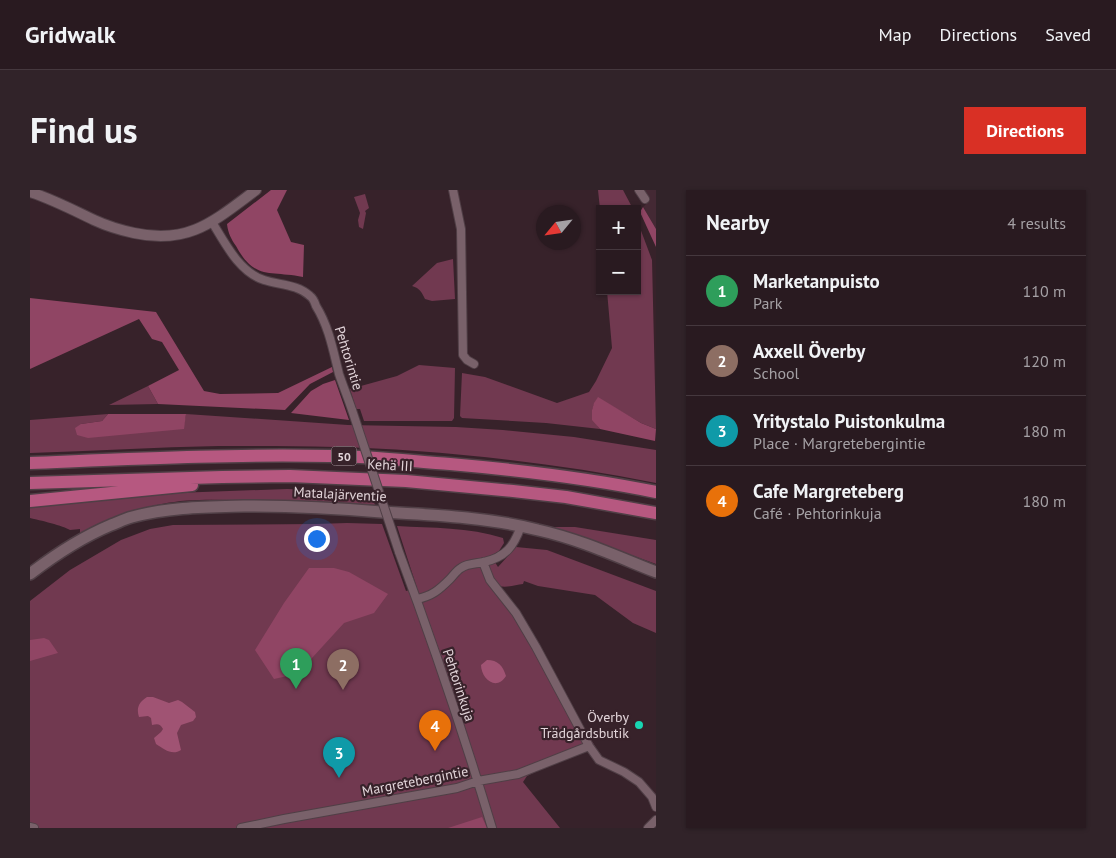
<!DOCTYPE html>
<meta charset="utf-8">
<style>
:root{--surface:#291a20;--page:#312329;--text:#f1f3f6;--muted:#a5a1a5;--line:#45383e;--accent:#d93025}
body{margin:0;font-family:"PT Sans",sans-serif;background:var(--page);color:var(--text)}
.controls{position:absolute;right:15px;top:15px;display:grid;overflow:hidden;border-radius:0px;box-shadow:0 1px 4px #0004}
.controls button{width:45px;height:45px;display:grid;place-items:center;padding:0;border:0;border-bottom:1px solid var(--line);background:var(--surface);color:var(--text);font:25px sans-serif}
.compass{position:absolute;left:506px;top:15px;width:45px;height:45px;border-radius:50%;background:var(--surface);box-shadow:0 1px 4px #0004;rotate:241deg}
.you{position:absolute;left:286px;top:348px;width:18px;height:18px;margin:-12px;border:4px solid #fff;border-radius:50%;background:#1a73e8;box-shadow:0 0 0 8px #1a73e833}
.badge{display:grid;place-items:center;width:32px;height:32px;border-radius:50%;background:var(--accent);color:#fff;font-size:16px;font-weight:700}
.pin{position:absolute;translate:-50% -41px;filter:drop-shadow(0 1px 2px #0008)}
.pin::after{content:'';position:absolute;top:26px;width:18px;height:15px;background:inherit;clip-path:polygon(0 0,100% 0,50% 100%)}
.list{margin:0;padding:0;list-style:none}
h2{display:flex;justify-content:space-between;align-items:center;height:65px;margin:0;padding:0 20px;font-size:21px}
h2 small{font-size:16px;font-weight:400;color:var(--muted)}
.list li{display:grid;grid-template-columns:32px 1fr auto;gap:15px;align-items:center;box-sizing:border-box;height:70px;padding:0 20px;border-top:1px solid var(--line)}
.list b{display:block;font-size:19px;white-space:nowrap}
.list p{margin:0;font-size:16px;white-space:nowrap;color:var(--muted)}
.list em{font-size:16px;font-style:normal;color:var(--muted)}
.map{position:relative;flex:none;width:626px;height:638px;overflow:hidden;border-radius:0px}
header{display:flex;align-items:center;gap:30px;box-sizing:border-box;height:70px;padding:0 25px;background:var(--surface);border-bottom:1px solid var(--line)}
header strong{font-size:24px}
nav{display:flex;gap:28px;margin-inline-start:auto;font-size:18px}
.intro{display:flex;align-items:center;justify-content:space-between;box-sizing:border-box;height:120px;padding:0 30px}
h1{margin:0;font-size:35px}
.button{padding:12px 22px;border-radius:0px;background:var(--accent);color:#fff;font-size:18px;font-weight:700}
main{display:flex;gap:30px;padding:0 30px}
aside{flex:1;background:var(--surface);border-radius:0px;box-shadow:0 1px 4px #0004}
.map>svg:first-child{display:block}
</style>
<header>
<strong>Gridwalk</strong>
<nav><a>Map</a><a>Directions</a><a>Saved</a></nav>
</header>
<div class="intro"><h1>Find us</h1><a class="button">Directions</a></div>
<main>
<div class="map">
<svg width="626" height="638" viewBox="0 0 626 638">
<rect width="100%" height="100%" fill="#37222a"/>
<path fill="#442934" d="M614,0h12v39l-13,-22 7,-7z"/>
<path fill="#713950" d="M568,0h25l10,19h-33z
M335,4l4,14 -4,3 1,2 -3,16 -4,-2 -1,-7 2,-7 -6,-16z
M607,30l15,40 4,169 -15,-6 -43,-25c-9,12 -7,20 2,31l-54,-6 -84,-5 -2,-2 2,-43 23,4 72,26 32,-11 7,-11 16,-33 -5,-57h30z
M423,69l2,40 -23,2 -7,-2c-3,-6 -5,-11 -13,-13l25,-23z
M389,175l36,3 -1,50 -2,3h-88l-4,-12h-4l-6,-20 47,-13z
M118,196l10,18 -49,1z
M78,224l-6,7 -21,3 102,5 3,-15 162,11 108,2 47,3 71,7 82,13v33c-79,-16 -159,-26 -240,-32 -65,-5 -131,-5 -197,-5 -63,1 -126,5 -189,7v-33z
M257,299l83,3 5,13c-44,-3 -86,-4 -130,-5 -27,0 -56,-2 -83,4 -30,5 -55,17 -82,30v-5l-10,1c-6,-4 -31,-10 -40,-12v-11l145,-14z
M317,333l35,1 24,67 11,-3 -20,-62c35,2 72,1 106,12l1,5 -5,8 -8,5 7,11 18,-20 31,3 109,41v42l-23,-10 -38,-28 -57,-9 -14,-5 -1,3c-8,1 -16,4 -24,2l97,162 -51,19 -18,9 -4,6 37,46h-530v-227l40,-31 51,-30 29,-11 23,-4 143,-1z
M523,337h22l81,13v24z"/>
<path fill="#904564" d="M241,0h16l-10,20 14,32 13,3 -1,32c-33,-7 -48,4 -67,-31 -5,-7 -8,-13 -9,-22z
M613,17l13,22v18l-16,-35z
M0,108l126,14 48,79 16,3 58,-1 54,-26 1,5 -23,12 -25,26 -127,-6 -10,-18 31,-16 -17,-28 -10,-3 -13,-20 -109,50z
M305,190l14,40 -58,-7 20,-22 12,-7z
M568,207l43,26 15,6 -1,12 -55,-12 -8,-9v-10l2,-7z
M78,224h78l-2,15 -96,9 -11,-3 -2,-7 6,-4 21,-3z
M279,378h25l15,4 39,22 -14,19 -30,10 -32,35 -6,12 -1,6 -13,-1 -18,4 -19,-29 29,-47z
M14,448l5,2 9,13 -28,8v-21z
M452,627l5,11h-39z"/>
<path fill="#a05373" d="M457,470c11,0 16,6 19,16 -10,16 -25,2 -25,-11z
M117,507h6l16,6 9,-3 4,2 13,10 1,5 -3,4 -12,4 -4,8 4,17c-9,6 -17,-1 -25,-6l-2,-6 7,-6 2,-3c-3,-6 -6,-5 -11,-4l-1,-7 -3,-2 -9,1c-3,-9 0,-15 8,-20z"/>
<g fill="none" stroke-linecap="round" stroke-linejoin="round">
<g stroke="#503f46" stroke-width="10">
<path id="minor" d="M423,0l8,39 2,126 4,5 7,4
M609,0l6,9
M182,32c13,21 27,50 52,58 15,5 33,4 46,16 3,2 5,7 6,10 13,21 17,44 23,68 4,12 9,24 13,36
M369,362c34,91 65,183 93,276
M453,372l7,18 26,33 20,34 53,99 10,14 25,12 15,10 13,15 4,10
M387,409c15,-3 22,-9 33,-20 3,-3 7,-9 11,-11 7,-5 15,-4 23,-6 22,-5 30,-16 37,-36
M0,637l4,1
M211,638l43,-9 173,-31 21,-7 40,-7 71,-28
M618,638l8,-8"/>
</g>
<g stroke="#503f46" stroke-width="12">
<path id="tertiary" d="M0,2c22,7 43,18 64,28 13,6 26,10 40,13 55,12 80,-12 122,-43"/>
</g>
<g stroke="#503f46" stroke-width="14">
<path id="secondary" d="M0,384c26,-20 50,-36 81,-49 6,-2 13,-6 21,-8 37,-10 74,-10 112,-11 46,0 91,2 137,6 52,3 106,5 157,18 41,9 80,27 118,42"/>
</g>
<g stroke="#503f46" stroke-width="15">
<path id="trunk" d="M0,273c100,-4 199,-9 299,-7 40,0 81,5 121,8 69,6 138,14 206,28
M0,293l192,-6 68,-1 116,5 107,10 53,6 90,16
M0,311l162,-16"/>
</g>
<use href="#minor" stroke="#79616a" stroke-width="8"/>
<use href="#tertiary" stroke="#79616a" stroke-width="10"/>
<use href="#secondary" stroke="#79616a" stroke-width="11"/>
<use href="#trunk" stroke="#b65880" stroke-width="12"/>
<g stroke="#503f46" stroke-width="10" stroke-linecap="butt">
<path id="minor-bridge" d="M322,220l47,142"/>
</g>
<use href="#minor-bridge" stroke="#79616a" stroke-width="8"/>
</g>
<circle fill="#18d5b2" stroke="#37222a" stroke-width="2" cx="609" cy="535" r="5"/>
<g text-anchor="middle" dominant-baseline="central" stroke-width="4.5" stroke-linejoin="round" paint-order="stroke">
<rect fill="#37222a" stroke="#af9fa4" stroke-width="1" x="301.5" y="256.5" width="25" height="19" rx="4"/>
<g font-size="12" font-weight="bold" fill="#e2d4d9">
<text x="314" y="266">50</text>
</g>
<g font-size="14" fill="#e2d4d9" stroke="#37222a">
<text transform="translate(319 168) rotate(73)">Pehtorintie</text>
<text transform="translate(360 275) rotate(3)">Kehä III</text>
<text transform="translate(310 304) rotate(3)">Matalajärventie</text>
<text transform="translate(429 495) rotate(72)">Pehtorinkuja</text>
<text transform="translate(385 591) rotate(-11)">Margretebergintie</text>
</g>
<g font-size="14" fill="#e2d4d9" stroke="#37222a" text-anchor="end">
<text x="599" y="527">Överby<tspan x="599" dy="16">Trädgårdsbutik</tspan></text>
</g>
</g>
</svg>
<div class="controls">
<button>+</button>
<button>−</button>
</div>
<svg class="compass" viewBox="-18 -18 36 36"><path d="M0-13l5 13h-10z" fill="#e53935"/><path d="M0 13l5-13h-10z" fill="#a5a1a5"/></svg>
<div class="you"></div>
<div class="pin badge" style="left:266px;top:499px;background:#2e9e5b">1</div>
<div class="pin badge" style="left:313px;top:500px;background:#8d6e63">2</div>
<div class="pin badge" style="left:309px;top:588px;background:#0f9aa8">3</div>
<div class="pin badge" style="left:405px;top:561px;background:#e8710a">4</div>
</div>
<aside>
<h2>Nearby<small>4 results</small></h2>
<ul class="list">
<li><span class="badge" style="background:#2e9e5b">1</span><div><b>Marketanpuisto</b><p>Park</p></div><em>110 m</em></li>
<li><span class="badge" style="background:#8d6e63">2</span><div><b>Axxell Överby</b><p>School</p></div><em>120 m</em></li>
<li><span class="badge" style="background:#0f9aa8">3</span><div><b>Yritystalo Puistonkulma</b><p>Place · Margretebergintie</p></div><em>180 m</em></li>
<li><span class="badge" style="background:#e8710a">4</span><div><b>Cafe Margreteberg</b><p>Café · Pehtorinkuja</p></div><em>180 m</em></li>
</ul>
</aside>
</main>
